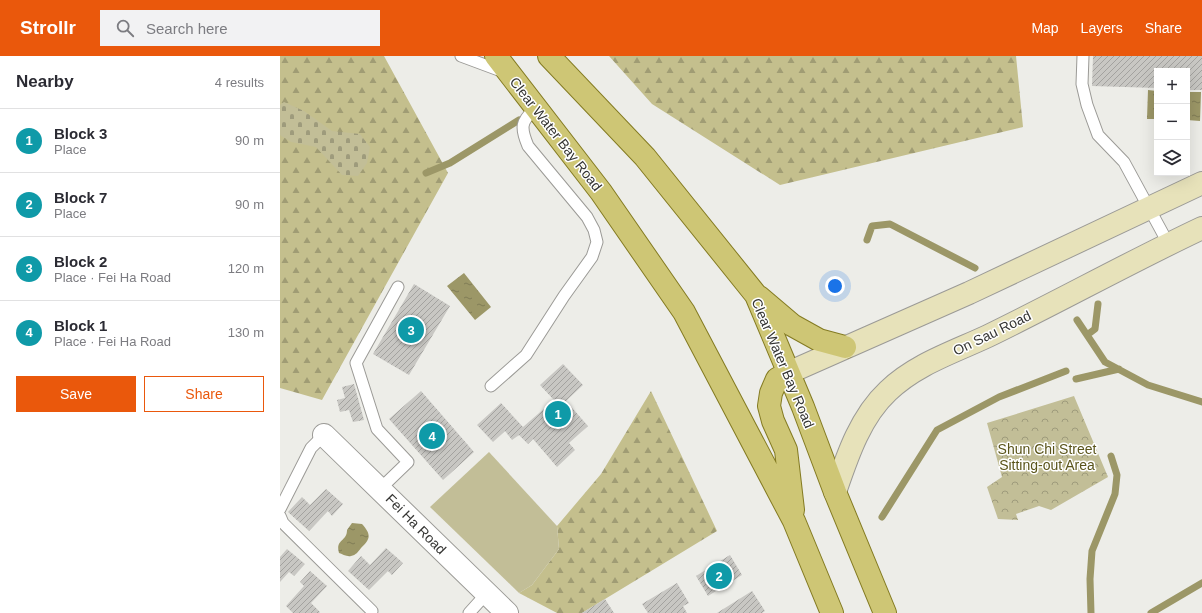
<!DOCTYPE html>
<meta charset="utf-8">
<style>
:root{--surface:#fff;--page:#f2f2f3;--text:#2b2b33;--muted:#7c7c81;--line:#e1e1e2;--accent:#ea580c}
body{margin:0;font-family:Helvetica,sans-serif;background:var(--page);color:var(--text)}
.controls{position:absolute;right:12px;top:12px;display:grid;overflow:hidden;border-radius:0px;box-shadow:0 4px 16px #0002}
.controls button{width:36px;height:36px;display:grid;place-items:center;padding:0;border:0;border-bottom:1px solid var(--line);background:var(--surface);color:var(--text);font:20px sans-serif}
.you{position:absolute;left:555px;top:230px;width:14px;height:14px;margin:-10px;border:3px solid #fff;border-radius:50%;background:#1a73e8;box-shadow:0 0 0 6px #1a73e833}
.badge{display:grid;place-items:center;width:26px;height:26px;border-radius:50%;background:var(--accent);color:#fff;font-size:13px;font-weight:700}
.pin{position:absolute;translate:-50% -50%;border:2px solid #fff;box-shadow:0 1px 4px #0006}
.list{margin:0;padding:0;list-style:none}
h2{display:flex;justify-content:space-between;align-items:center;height:52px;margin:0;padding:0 16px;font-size:17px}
h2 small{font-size:13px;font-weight:400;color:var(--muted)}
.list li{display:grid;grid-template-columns:26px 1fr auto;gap:12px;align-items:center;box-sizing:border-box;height:64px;padding:0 16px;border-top:1px solid var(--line)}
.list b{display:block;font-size:15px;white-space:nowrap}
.list p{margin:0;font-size:13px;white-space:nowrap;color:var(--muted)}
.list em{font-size:13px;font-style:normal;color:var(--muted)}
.actions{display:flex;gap:8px;padding:12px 16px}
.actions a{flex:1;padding:9px 0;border:1px solid var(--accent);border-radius:0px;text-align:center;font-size:14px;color:var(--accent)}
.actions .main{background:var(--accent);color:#fff}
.icon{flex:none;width:22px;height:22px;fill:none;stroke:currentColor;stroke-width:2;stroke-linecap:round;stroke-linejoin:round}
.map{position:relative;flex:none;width:922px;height:557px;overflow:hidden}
header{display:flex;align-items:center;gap:24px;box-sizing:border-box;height:56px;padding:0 20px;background:var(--accent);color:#fff}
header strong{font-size:19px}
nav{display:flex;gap:22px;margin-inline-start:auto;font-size:14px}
.search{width:280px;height:36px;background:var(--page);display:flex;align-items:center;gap:10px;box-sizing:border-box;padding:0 14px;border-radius:0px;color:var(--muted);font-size:15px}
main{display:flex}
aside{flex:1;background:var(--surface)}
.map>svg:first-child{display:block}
</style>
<header>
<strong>Strollr</strong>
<div class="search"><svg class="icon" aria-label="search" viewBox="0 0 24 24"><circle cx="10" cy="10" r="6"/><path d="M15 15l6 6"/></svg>Search here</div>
<nav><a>Map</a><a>Layers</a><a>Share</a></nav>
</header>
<main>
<aside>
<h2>Nearby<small>4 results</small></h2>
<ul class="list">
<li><span class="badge" style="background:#0f9aa8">1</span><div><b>Block 3</b><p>Place</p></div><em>90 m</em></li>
<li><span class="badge" style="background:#0f9aa8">2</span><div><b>Block 7</b><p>Place</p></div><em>90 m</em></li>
<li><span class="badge" style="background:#0f9aa8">3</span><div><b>Block 2</b><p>Place · Fei Ha Road</p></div><em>120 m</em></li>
<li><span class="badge" style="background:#0f9aa8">4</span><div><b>Block 1</b><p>Place · Fei Ha Road</p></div><em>130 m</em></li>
</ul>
<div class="actions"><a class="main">Save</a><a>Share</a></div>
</aside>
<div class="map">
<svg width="922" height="557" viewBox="0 0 922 557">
<defs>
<pattern id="forest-firs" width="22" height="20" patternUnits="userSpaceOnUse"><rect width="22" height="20" fill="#c4bf8d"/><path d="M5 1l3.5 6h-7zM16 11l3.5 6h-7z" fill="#a09c74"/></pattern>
<pattern id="cemetery-stones" width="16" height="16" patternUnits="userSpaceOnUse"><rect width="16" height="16" fill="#c2be97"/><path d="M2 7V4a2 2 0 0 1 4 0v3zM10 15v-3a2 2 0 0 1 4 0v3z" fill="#9e9b7c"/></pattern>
<pattern id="park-crowns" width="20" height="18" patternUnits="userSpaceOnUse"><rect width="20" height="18" fill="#c2be97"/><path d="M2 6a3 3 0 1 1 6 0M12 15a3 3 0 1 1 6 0" fill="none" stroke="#9e9b7c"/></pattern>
<pattern id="water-ripples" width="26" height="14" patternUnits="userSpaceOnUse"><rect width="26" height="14" fill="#9c9767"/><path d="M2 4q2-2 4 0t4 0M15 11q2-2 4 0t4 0" fill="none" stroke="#807c55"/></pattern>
<pattern id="building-hatch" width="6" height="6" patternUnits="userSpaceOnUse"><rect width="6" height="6" fill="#c8c7c3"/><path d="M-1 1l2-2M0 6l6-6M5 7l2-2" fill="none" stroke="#a3a29f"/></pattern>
</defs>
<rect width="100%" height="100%" fill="#edede8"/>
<path fill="url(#forest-firs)" d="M0,0h104l64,117 -126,227 -42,-12z
M329,0h407l7,71 -243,58 -128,-81z
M371,335l66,140 -135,82h-25l-38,-20 13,-8 27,-36 -2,-23 44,-52z"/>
<path fill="url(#cemetery-stones)" d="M4,46l20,9 28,20 28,3 10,13 -3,16 -9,13 -16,-1 -26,-28 -25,-5 -11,-7v-30z"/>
<path fill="url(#park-crowns)" d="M794,340l34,81 -57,33 -12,-4 -23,8 2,6 -20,-1 -11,-32 15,-10 -15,-54z"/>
<path fill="#c2be97" d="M209,396l68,74 2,23 -27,36 -13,8 -89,-86z"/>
<path fill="url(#water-ripples)" d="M868,34l9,1v28h-10z
M907,36h14l-1,29 -13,-1z
M184,217l27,34 -16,13 -28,-34z
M72,467l10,1c10,11 8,15 -1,24 -3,4 -5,7 -10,8 -4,1 -9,-2 -12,-3 -4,-14 8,-11 8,-23z"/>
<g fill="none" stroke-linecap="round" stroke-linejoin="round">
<path stroke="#9c9767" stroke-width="7" d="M146,117l24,-10 69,-43
M587,184l5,-14 18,-2 85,44
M797,264l28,42 43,23 54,17
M807,279l8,-6 3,-25
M796,323l43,-10
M602,461l55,-87 62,-33 67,-26
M811,557l-1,-34 2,-28 23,-57 2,-19 -6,-19
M871,557l51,-30"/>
</g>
<path fill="url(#building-hatch)" d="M813,0h109v34h-15v-19h-30v17l-65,-2z
M134,228l36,22 -41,69 -36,-21z
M283,308l20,21 -17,16 22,25 -19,17 6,7 -18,17 -24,-28 -5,5 -9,-9 -7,5 -7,-9 -12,11 -16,-17 24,-22 22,24 31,-27 -14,-15z
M74,328l10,36 -11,2 -4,-12 -9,2 -3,-12 8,-2 -3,-11z
M141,335l53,61 -31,28 -54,-61z
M46,433l17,15 -11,12 -4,-5 -19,20 -21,-19 14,-15 8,8z
M106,492l17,15 -11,12 -4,-4 -19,19 -21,-19 13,-15 9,9z
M7,493l18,15 -11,12 -5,-4 -9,10v-25z
M450,499l12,20 -34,21 -12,-20z
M30,515l17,15 -16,17 9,9 -1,1h-26l-7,-7 18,-20 -4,-4z
M397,527l12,20 -6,3 4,7h-39l-6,-9z
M472,535l13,20 -3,2h-45z
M325,543l9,14h-32z"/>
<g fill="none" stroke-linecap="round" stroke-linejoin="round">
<g stroke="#9b9a96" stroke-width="13">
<path id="lane" d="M181,0l43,16
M803,0l-1,28 5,21 11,30 26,27 44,81
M211,330l35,-31 38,-59 28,-39 5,-15 -3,-12 -7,-13 -59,-71c-8,-19 -7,-24 7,-38
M100,433l28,-27 -31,-33 -21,-66 42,-76
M0,453l31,-61 13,-13
M0,460l3,7 89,88
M189,557l18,-20"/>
</g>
<g stroke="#9b9a96" stroke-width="24">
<path id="street" d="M44,379l183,178"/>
</g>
<g stroke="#9b9a96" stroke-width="24">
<path id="secondary" d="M508,317l181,-80 233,-110
M555,436c12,-35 25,-75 53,-101 28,-27 66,-39 100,-55 72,-35 142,-74 214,-108"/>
</g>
<g stroke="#847b22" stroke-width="24">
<path id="primary" d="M216,0l105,136 83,120 110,209 38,92
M269,0l96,101 111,138 47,112 32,85 50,121
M479,241l33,28 27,15 26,7
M508,317l-11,6 -6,14 -2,13 4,15 13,29 7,60"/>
</g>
<use href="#lane" stroke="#fff" stroke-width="11"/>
<use href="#street" stroke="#fff" stroke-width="22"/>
<use href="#secondary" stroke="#e7e2ba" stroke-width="22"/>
<use href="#primary" stroke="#cec675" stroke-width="22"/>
</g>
<g text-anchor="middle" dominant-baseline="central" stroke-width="3" stroke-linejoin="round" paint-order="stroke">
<g font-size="14" fill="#353533" stroke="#fff">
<text transform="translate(276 78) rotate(52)">Clear Water Bay Road</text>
<text transform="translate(712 277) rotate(-26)">On Sau Road</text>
<text transform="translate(503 307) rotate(67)">Clear Water Bay Road</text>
<text transform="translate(136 468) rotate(45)">Fei Ha Road</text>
</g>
<g font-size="14" fill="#5a541a" stroke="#fff">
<text x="767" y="393">Shun Chi Street<tspan x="767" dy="16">Sitting-out Area</tspan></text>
</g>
</g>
</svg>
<div class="controls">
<button>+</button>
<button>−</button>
<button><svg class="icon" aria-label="layers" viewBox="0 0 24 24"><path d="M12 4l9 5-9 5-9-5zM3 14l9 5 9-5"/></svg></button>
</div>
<div class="you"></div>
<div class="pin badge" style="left:278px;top:358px;background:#0f9aa8">1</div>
<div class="pin badge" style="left:439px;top:520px;background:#0f9aa8">2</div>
<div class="pin badge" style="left:131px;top:274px;background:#0f9aa8">3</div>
<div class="pin badge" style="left:152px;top:380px;background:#0f9aa8">4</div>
</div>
</main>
